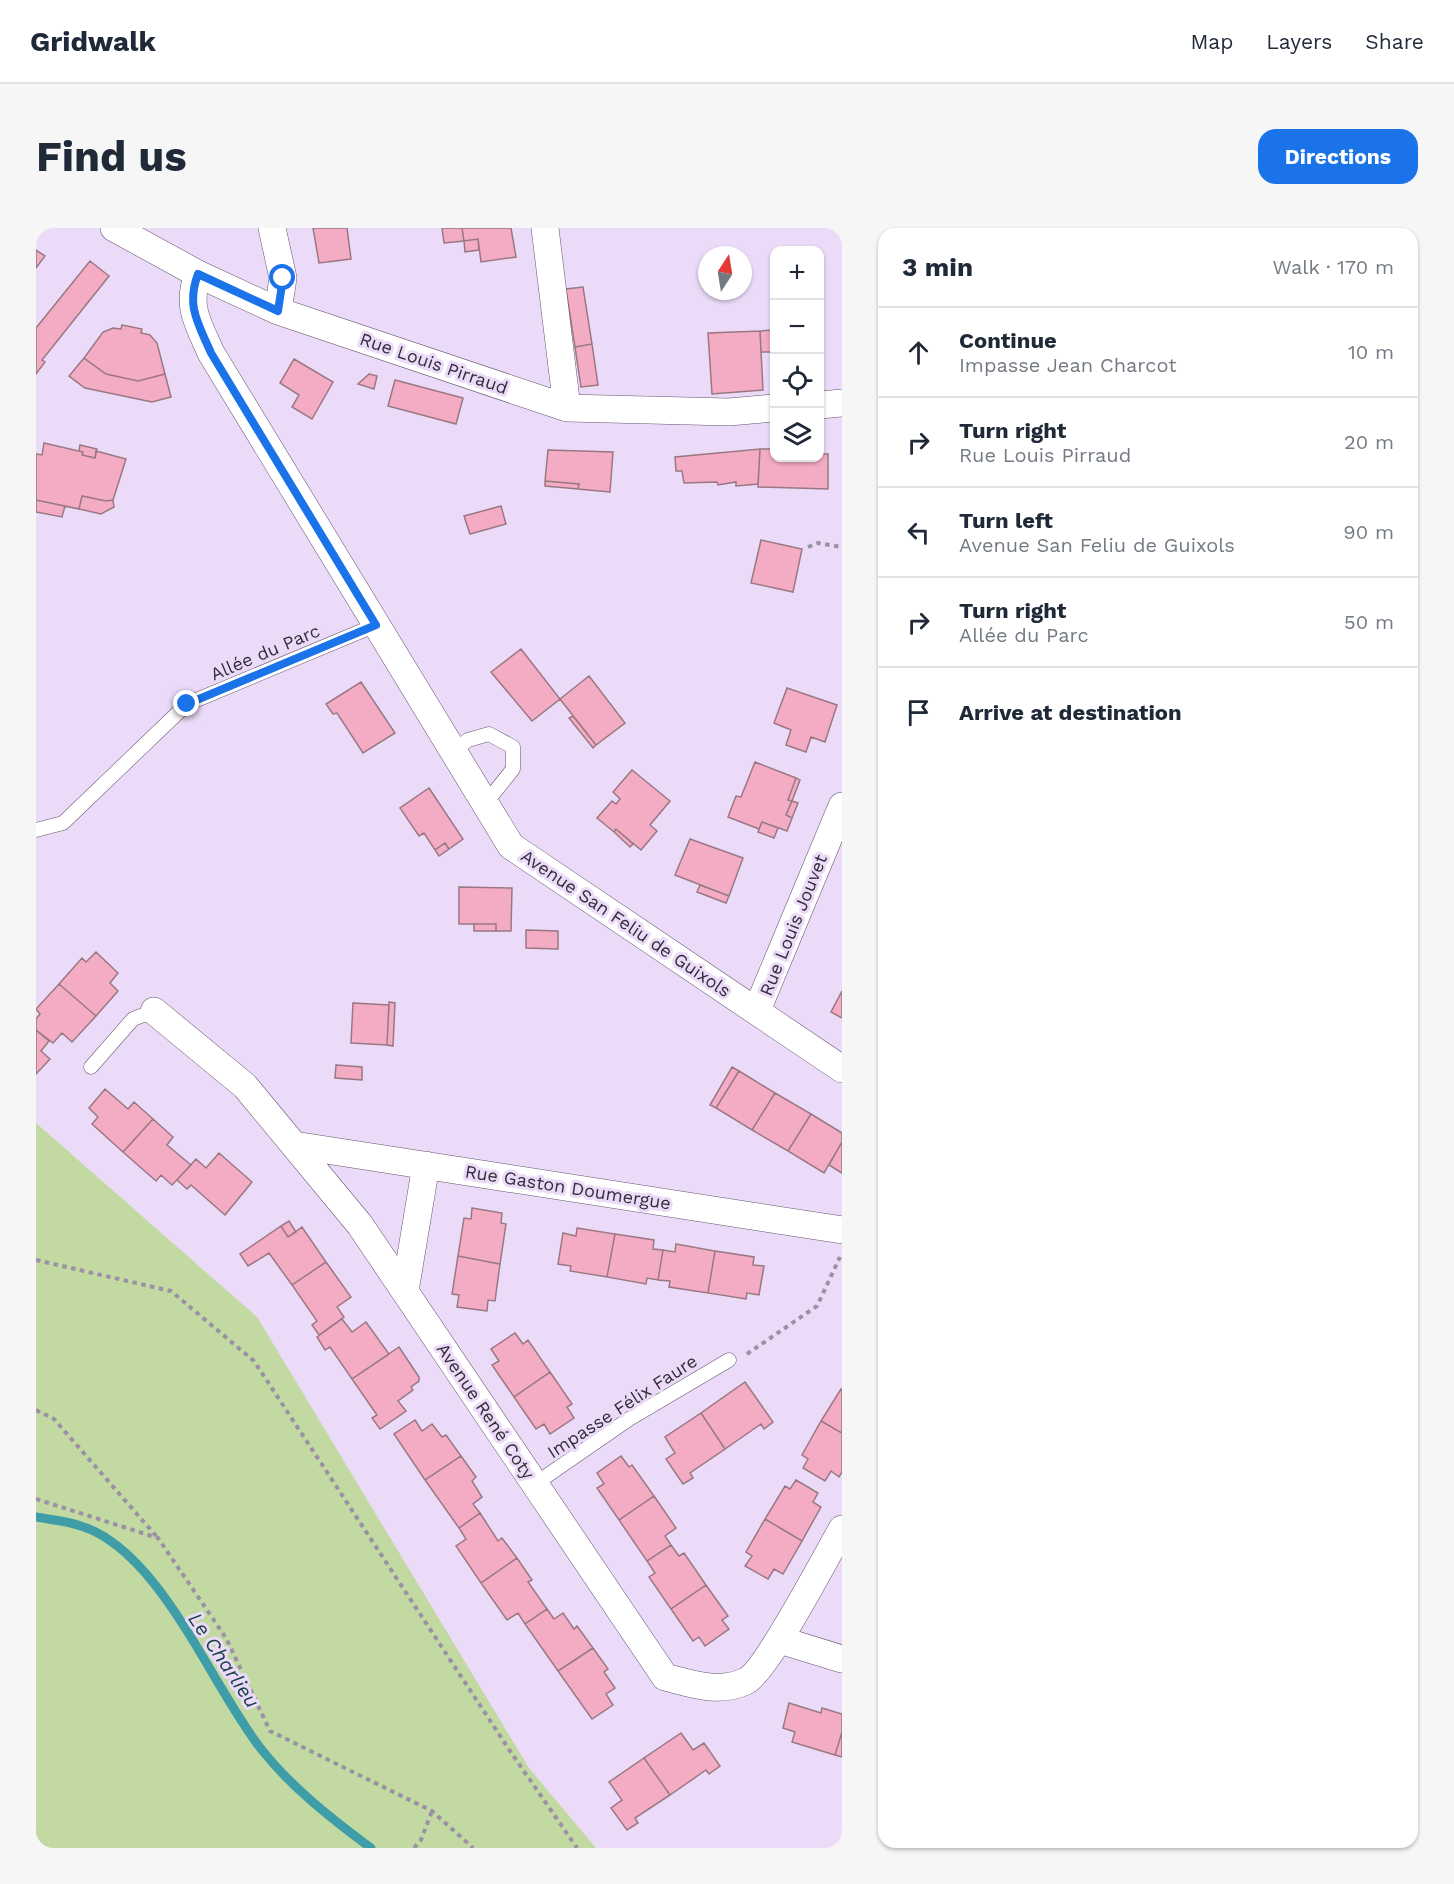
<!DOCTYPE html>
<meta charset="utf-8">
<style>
:root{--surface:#fff;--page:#f6f6f7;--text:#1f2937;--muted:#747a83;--line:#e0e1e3;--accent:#1a73e8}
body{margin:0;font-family:"Work Sans",sans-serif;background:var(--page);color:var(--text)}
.controls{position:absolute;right:18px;top:18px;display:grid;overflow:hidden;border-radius:12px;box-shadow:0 2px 4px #0004}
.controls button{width:54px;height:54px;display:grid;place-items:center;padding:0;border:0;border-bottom:2px solid var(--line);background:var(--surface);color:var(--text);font:30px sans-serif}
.compass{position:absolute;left:662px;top:18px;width:54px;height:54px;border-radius:50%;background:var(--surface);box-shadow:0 2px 4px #0004;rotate:12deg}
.stop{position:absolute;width:18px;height:18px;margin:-14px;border:4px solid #1a73e8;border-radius:50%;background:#fff}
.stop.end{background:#1a73e8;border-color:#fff;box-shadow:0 2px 6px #0008}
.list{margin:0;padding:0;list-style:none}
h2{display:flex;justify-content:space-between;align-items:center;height:78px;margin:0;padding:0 24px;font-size:26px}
h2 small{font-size:20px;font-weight:400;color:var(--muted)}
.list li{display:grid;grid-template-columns:39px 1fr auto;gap:18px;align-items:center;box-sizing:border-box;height:90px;padding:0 24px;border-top:2px solid var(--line)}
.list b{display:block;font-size:22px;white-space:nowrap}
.list p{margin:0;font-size:20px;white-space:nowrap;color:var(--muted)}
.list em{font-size:20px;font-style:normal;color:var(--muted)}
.icon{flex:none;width:33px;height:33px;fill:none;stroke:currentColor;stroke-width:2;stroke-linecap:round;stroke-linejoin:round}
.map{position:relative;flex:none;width:806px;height:1620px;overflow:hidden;border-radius:18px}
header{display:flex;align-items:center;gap:36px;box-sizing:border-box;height:84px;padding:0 30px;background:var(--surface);border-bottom:2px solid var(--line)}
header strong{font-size:28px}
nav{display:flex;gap:33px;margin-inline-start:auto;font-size:21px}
.intro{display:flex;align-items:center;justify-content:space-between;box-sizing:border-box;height:144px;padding:0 36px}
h1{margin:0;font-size:42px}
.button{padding:15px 27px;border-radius:18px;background:var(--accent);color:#fff;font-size:21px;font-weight:700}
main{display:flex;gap:36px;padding:0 36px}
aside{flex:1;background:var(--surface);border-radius:18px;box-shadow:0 2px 4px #0004}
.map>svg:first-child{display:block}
</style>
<header>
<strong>Gridwalk</strong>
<nav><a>Map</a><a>Layers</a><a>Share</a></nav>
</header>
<div class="intro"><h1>Find us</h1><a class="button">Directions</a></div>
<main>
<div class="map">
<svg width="806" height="1620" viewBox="0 0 806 1620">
<rect width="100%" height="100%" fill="#ebdbf8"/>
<path fill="#c2d9a2" d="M0,895l221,194 272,451 67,80h-560z"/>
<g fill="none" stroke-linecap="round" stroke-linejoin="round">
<path stroke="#3e9da7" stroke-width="9" d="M0,1289c15,3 31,4 45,9 80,25 131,162 181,224 29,37 71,70 109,98"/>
</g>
<path fill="#f4acc4" stroke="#997883" stroke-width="1.5" d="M277,0h34l4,31 -32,4z
M406,0h20l2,13 -20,2z
M426,0h49l5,29 -35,5 -3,-23 -14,2z
M442,11l1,11 -14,2 -1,-11z
M0,22l9,6 -9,12z
M54,33l19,15 -67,84 3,2 -9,12v-46z
M547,59l9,57 -17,3 -9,-58z
M86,97l20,4 -1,4 9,2 7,8 8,31 -27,7 -32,-7 -22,-16 19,-26 10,-4 8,1z
M737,102l1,22h-13l-1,-21z
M724,103l3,59 -51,4 -4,-61z
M556,116l6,41 -17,2 -6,-40z
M48,130l22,16 32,7 27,-7 6,23 -19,5 -67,-14 -16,-12z
M258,131l39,23 -21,37 -20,-12 7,-12 -19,-12z
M333,146l8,2 -3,13 -16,-5z
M359,152l68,18 -7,26 -68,-18z
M8,215l39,9 -1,3 13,3 1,-7 30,8 -13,41 -7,1 -24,-5 -3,13 -43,-9v-46l6,1z
M44,217l17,4 -2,9 -13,-3 1,-3 -4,-1z
M724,221l-2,35 -22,2v-4l-18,3 -1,-3 -33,1 -2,-12h-6l-1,-14z
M724,221h14v9h46v-4h8v35l-70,-2z
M512,222l65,2 -3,40 -32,-3 1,-5 -34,-3z
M509,253l34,3 -1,5 -33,-3z
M46,268l24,5 7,-1 1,7 -13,7 -22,-5z
M0,272l29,6 -3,11 -26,-5z
M465,278l5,18 -36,10 -6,-18z
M725,312l41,9 -9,43 -42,-9z
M485,421l39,50 -28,22 -41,-49z
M553,448l36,47 -29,22 -36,-46z
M325,454l34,51 -32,20 -26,-40 -4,1 -7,-10z
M751,460l50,17 -12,37 -14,-5 -5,15 -20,-7 5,-15 -17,-7z
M537,488l23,29 -3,3 -24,-30z
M719,534l41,16 -8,22 4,1 -6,14 6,3 -5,13 -25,-9 -3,7 -31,-12 8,-21 5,1z
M596,542l38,31 -20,24 7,6 -16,19 -25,-21 -2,3 -17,-14 15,-17 4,3 4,-5 -7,-7z
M760,550l4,2 -8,21 -4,-1z
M393,560l34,51 -14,10 -4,-6 -10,7 -11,-17 -5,3 -19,-28z
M756,573l6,2 -6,15 -6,-3z
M726,594l16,6 -4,10 -16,-6z
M580,601l17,15 -3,3 -16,-15z
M654,611l53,19 -14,38 -54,-21z
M409,615l4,6 -10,7 -4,-6z
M664,657l29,11 -3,7 -29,-11z
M423,659l53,1 -1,43h-15v-7h-37z
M438,696h22v7h-22z
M490,702l32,1v18l-32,-1z
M60,724l22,21 -8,10 8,8 -22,25 -37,-32 23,-26 4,4z
M23,756l37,32 -24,26 -10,-9 -9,10 -17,-13v-11l4,-5 -4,-5z
M806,763v27l-11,-6z
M353,774l6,1 -2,43 -6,-1z
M317,775l36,2 -2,40 -36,-2z
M0,802l13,11 -8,10 9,8 -14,15z
M300,837l26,2v13l-27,-2z
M696,839l7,4 -23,37 -6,-3z
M703,843l36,22 -23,37 -36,-22z
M69,861l23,20 6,-7 19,17 -30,33 -31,-28 6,-7 -9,-9z
M739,865l36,21 -23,37 -36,-21z
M775,886l31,19v9l-18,31 -36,-22z
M117,891l20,18 -6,8 24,20 -19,20 -11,-10 -5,6 -33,-29z
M806,914v31l-13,-8z
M183,925l33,29 -27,33 -34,-30 -4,4 -10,-9 19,-21 10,9z
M436,980l30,5 -1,10 5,1 -6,40 -42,-8 6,-38 7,1z
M253,993l7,11 -8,5 -7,-11z
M245,998l7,11 14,-10 24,35 -34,23 -23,-32 -21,13 -8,-12z
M541,1000l38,6 -8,43 -37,-6 1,-5 -13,-2 5,-31 13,3z
M579,1006l39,6 -1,9 10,1 -5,30 -11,-2 -1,6 -39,-7z
M640,1016l39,7 -7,42 -39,-6 1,-6 -12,-1 5,-30 12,2z
M679,1023l39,6 -1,8 11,1 -5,29 -12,-2 -1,6 -38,-6z
M422,1028l42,8 -5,37 -7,-1 -1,11 -30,-4 2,-12 -7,-1z
M290,1034l25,35 -14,10 7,10 -25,18 -7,-10 5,-4 -25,-36z
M306,1091l10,13 14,-10 23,32 -37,25 -22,-32 -5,3 -8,-13z
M479,1105l8,11 5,-4 22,32 -36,25 -22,-32 7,-4 -8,-12z
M363,1119l20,30v4l-8,6 2,3 -15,11 8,10 -26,18 -8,-11 5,-3 -25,-36z
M514,1144l22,32 -5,3 7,11 -24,16 -6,-10 -8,5 -22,-32z
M709,1154l28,40 -9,7 -3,-5 -36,25 -24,-36z
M805,1161h1v44l-21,-12z
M665,1185l24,36 -35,24 3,5 -10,6 -17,-25 9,-6 -10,-16z
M379,1192l7,11 10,-7 10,13 4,-2 15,21 -36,24 -31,-46z
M785,1193l21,12v39l-3,5 -8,-6 -6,10 -22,-13 5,-9 -6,-4z
M425,1228l15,21 -4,4 10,16 -9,7 7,9 -21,15 -34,-48z
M585,1228l8,11 3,-2 22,31 -35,24 -22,-32 7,-4 -7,-11z
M760,1252l22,13 -5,9 8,5 -19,34 -37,-22 20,-33 5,3z
M618,1268l22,32 -11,8 6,9 -24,16 -28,-41z
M444,1285l18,28 4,-3 15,20 -36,25 -25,-37 10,-7 -7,-11z
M729,1291l37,22 -19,33 -9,-5 -6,10 -23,-13 7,-10 -6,-4z
M635,1317l8,11 5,-3 22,32 -35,24 -22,-32 6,-4 -8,-12z
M481,1330l15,22 -4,2 19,27 -22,15 -7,-11 -11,7 -26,-37z
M670,1357l22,31 -6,4 7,9 -24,17 -6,-9 -6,4 -22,-32z
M511,1381l7,10 9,-6 11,16 3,-3 16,22 -35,23 -33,-47z
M557,1420l15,21 -4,3 11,16 -9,6 7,11 -21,14 -34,-48z
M753,1475l32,10 1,-5 20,6v18l-7,23 -43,-13 3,-10 -12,-4z
M806,1504v25l-7,-2z
M645,1505l12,17 11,-7 16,23 -11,8 -3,-4 -36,25 -26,-37z
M608,1530l26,37 -35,23 3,5 -11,7 -16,-22 11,-8 -13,-18z"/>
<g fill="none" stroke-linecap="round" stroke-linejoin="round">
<g stroke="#63556e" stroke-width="15">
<path id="lane" d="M417,523l15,-11 21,-6 24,13v22l-28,35
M0,602l27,-7 124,-119 189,-79
M55,839l42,-48 21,-8
M499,1256l94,-65 100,-59"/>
</g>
<g stroke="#63556e" stroke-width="28">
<path id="street" d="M78,0l84,46 80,37 289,97 162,4 45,-4
M236,0l11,50 -5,33
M509,0l22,180
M162,46c-12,33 0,49 13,79l300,493 331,223
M784,177l22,-2
M721,782l85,-204
M118,783l91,75 115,139 305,452c27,7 54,17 81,4 20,-9 81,-126 96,-152
M258,917l548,85
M369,1063l21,-126
M744,1412l62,19"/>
</g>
<path stroke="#9b90a5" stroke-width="4" stroke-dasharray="4.5 4.5" stroke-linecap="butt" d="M772,319l10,-4 24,4
M0,1032l135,31 83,70 256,390 67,97
M711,1126l70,-48 23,-49
M0,1182l18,9 103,118
M0,1271l122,39 68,100 44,93 162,80 41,37
M0,1617l2,3
M378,1620l7,-8 11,-29"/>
<use href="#lane" stroke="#fff" stroke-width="14"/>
<use href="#street" stroke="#fff" stroke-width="27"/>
</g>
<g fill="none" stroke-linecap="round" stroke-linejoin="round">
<path stroke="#1a73e8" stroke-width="8" d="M151,476l189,-79 -165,-272c-13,-30 -25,-47 -13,-79l80,37 5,-33"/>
</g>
<g text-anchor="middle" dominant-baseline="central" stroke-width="6" stroke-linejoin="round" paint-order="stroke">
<g font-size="18" fill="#332d38" stroke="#ebdbf8">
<text transform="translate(398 135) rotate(19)">Rue Louis Pirraud</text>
<text transform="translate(229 424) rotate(-23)">Allée du Parc</text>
<text transform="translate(590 695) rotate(34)">Avenue San Feliu de Guixols</text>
<text transform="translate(757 697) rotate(-68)">Rue Louis Jouvet</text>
<text transform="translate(532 959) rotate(9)">Rue Gaston Doumergue</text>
<text transform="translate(586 1178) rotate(-33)">Impasse Félix Faure</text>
<text transform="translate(450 1183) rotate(56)">Avenue René Coty</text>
</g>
<g font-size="20" font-style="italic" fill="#184348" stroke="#ebdbf8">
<text transform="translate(188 1432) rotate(56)">Le Charlieu</text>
</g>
</g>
</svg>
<div class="controls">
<button>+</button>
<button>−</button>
<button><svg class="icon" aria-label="locate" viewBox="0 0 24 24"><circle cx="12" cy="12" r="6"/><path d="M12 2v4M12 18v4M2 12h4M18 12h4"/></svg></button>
<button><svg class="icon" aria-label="layers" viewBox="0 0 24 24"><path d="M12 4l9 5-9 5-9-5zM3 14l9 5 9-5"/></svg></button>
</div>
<svg class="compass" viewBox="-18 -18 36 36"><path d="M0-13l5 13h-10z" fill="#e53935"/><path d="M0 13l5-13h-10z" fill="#747a83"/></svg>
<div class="stop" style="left:247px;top:50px"></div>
<div class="stop end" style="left:151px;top:476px"></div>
</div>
<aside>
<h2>3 min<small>Walk · 170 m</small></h2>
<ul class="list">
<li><svg class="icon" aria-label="ahead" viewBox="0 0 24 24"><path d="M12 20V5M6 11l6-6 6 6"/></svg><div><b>Continue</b><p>Impasse Jean Charcot</p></div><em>10 m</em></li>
<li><svg class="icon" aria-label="right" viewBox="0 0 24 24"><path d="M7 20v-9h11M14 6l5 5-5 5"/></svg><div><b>Turn right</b><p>Rue Louis Pirraud</p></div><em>20 m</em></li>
<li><svg class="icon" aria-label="left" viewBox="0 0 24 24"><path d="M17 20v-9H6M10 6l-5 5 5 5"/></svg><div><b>Turn left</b><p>Avenue San Feliu de Guixols</p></div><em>90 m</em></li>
<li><svg class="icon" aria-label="right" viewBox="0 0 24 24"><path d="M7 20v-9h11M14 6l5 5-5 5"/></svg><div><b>Turn right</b><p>Allée du Parc</p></div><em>50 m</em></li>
<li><svg class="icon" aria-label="arrive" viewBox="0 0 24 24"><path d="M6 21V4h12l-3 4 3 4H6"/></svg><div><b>Arrive at destination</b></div></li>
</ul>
</aside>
</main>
